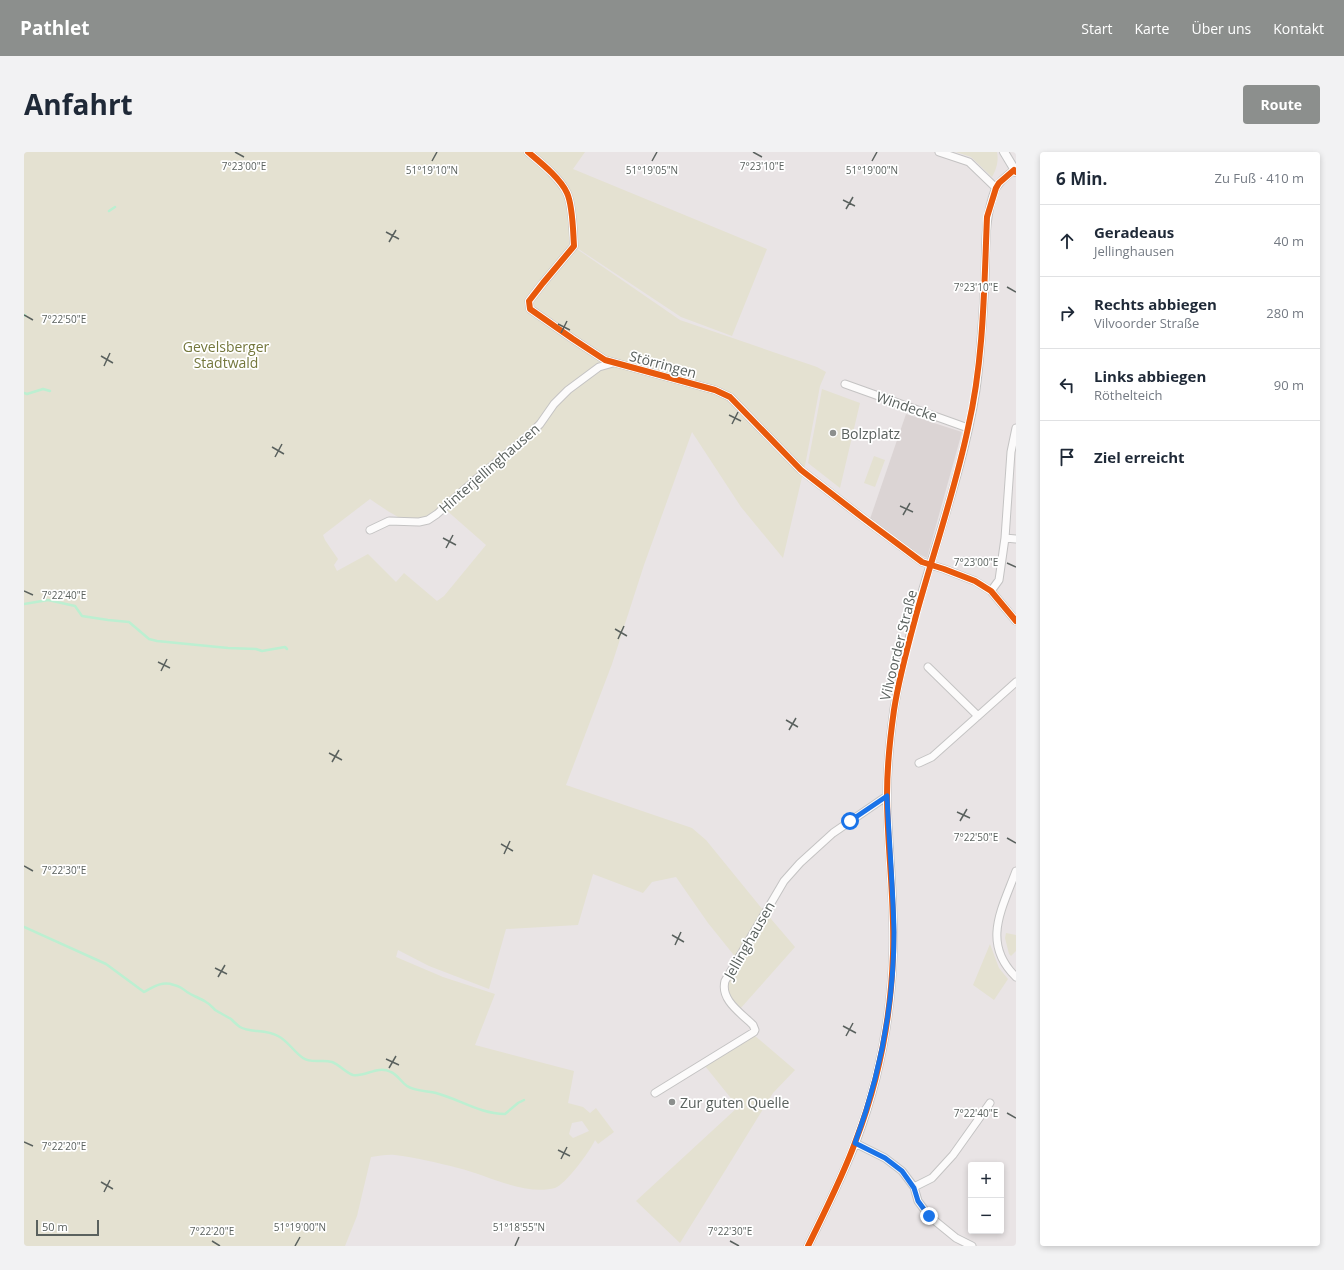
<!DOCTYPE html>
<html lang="de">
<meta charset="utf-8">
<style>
:root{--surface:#fff;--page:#f2f2f3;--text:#1f2937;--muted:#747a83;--line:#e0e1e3;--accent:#8c8f8d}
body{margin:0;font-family:"Open Sans",sans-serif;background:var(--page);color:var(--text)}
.controls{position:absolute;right:12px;bottom:12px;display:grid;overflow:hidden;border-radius:4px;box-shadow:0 2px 6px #0003}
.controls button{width:36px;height:36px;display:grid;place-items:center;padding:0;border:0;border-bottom:1px solid var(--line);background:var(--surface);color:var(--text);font:20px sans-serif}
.scale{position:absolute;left:12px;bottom:10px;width:63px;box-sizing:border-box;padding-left:4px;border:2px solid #5a615e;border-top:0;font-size:11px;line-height:14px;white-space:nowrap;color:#5a615e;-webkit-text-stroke:3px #fff;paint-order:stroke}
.stop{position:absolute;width:12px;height:12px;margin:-9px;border:3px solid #1a73e8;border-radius:50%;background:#fff}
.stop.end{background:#1a73e8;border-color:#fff;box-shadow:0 1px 4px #0008}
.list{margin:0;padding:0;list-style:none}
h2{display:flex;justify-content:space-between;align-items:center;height:52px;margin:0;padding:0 16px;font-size:17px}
h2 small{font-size:13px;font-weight:400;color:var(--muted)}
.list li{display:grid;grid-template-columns:26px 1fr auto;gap:12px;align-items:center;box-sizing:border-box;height:72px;padding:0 16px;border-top:1px solid var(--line)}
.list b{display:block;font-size:15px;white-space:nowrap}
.list p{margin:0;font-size:13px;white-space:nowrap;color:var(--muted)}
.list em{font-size:13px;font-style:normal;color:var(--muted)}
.icon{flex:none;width:22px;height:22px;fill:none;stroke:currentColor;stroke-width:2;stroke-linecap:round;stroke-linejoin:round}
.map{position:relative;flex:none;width:992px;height:1094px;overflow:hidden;border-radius:4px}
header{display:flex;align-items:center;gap:24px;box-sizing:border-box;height:56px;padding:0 20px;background:var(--accent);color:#fff}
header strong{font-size:19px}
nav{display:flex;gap:22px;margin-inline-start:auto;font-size:14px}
.intro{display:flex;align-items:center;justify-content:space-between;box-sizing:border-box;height:96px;padding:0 24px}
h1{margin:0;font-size:28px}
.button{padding:10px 18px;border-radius:4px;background:var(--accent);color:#fff;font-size:14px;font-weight:700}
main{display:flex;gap:24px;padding:0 24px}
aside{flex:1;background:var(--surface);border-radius:4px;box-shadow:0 2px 6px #0003}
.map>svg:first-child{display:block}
</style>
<header>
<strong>Pathlet</strong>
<nav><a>Start</a><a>Karte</a><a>Über uns</a><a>Kontakt</a></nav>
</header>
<div class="intro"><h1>Anfahrt</h1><a class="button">Route</a></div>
<main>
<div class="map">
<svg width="992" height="1094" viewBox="0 0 992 1094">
<rect width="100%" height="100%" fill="#e9e4e5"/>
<path fill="#dbd4d4" d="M882,262l56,18 -35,126 -10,-5 -47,-34z"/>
<path fill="#e4e1d1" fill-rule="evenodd" d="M0,0h561l-12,17 194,80 -35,87 -51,-19 -107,-71 -1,-6v6l-21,26 22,-25 106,73 137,47 9,5 -6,14 -16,85 -73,-76 -15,-7 -103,-27 -8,-3 -32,-20 -1,2 36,22 -10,4 -13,7 -20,17 -34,41 -95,81c-9,6 -22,11 -33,7 -9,-3 -24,-14 -33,-20l-47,36 2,5 13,19 -4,6 3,6 31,-17 28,28 8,-9 33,28 7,-5 42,-51 -41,-36 87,-74c26,-26 40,-59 79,-70l104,26 14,7 74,75 -20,85 -42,-51 -49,-75 -48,133 -32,99 -46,121 126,43 14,12 57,70 -26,49 -29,-36 -32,-46 -24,5 -9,11 -50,-19 -15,51 -72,4 -17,60 -60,-23 -31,-16 -2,7 47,20 52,17 -20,51 99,26 -6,32 15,4 7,6 6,-5 18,24 -16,12 -3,-4c-4,10 -30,45 -40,48 -30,8 -68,-13 -97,-20 -19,-5 -44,-11 -63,-13 -7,-1 -16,1 -24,2l-14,59 -12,30h-321zM558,969l7,10 -16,7 -4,-4 3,-11z
M932,0h41c2,9 -1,18 -5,25l-21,-20z
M798,237l38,14 -20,85 -32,-25z
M850,304l11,4 -10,27 -11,-4z
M742,761l29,34 -55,62 -13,-13 1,-16z
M982,781l10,2v16l-5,5 -2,-2 -4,-16z
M966,792l9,24 9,11 -14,21 -21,-15z
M730,883l41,35 -22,23 -50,81 -43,69 -44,-42 102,-94 -33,-41z"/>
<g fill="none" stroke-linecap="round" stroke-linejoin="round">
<path stroke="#bcefd1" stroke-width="2.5" d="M85,59l6,-4
M0,164l1,-1
M0,241l3,1 16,-5 7,2
M0,452l24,-4 27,6 7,10 26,4 21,2 20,17 8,2 71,7 28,1 6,2 23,-4 2,2
M0,775l82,37 38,28c11,-6 18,-11 30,-7 6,1 9,4 13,7 6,4 13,6 19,10 4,2 6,5 9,8 5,3 11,6 16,9 3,3 6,6 9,8 10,6 26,2 38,9 10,5 16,16 25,22 9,6 19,1 29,4 8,3 14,11 21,13 13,2 24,-10 38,-3 7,3 10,10 16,14 7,5 20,5 29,7 23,6 44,21 69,21l13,-11 6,-3"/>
<g stroke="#c4c3c3" stroke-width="9">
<path id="minor" d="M504,0c13,11 32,26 39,41 6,13 6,39 7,53l-31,37 -14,18 1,8 43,30 32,21 110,30 15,7 71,73 62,48 59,44 22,7 31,12 16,10 25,30
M915,0l30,10 27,26
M821,232l123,44
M346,378l19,-9 30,1 9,-2 9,-6 37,-33 56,-47 10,-10 14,-20 14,-14 31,-23 14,-4
M981,386l11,1
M967,439l8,-11 6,-42 6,-86 5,-24
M904,515l50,49
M895,611l13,-6 84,-75
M992,719c-14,38 -35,72 0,106
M631,941l99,-61 1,-2 -2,-5c-12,-12 -33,-25 -28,-44l59,-100 16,-18 33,-30 54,-37
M831,991l30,15 17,13 12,16 4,14 11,15 27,22 16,8
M890,1035l18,-9 21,-23 37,-52
M784,1094c17,-35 35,-70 49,-107 22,-59 34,-122 36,-185 2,-52 -5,-104 -6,-156 0,-30 3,-60 7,-89 17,-108 65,-212 82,-319 5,-37 7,-75 9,-112 1,-29 -1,-60 10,-88 4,-9 12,-14 19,-20"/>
</g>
<g stroke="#c4c3c3" stroke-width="10">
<path id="tertiary" d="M980,0l12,20"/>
</g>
<use href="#minor" stroke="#fcfbfb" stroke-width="7"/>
<use href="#tertiary" stroke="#fcfbfb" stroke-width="8"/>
<g stroke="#fff" stroke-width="8">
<path id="cycleway" d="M504,0c13,11 32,26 39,41 6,13 6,39 7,53l-31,37 -14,18 1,8 43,30 32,21 110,30 15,7 71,73 62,48 59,44 22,7 31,12 16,10 25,30
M784,1094c17,-35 35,-70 48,-106 23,-60 35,-123 37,-186 2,-54 -6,-106 -6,-159 0,-29 3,-57 7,-85 5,-33 14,-65 23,-98 17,-61 38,-122 51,-184 16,-69 16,-140 19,-211l9,-29 3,-5 15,-13 2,2"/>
</g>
<use href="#cycleway" stroke="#e8590c" stroke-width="6"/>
</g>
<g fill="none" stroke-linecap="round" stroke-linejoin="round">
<path stroke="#1a73e8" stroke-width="5" d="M826,669l37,-25c2,45 6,91 7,136 0,73 -14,143 -39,211l30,15 17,13 12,17 4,13 11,15"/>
</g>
<path fill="none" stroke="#5a615e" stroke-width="1.5" d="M211,0l9,5M729,0l9,5M408,9l5,-9M628,9l5,-9M848,9l5,-9M819,48l12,6M822,57l7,-12M362,80l13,7M365,90l7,-12M983,135l9,5M0,163l9,5M534,172l12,6M537,181l6,-12M77,204l12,7M80,214l6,-13M705,263l12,6M708,272l6,-12M248,295l12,7M251,305l7,-13M876,354l13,6M879,363l7,-12M419,386l13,7M422,396l7,-13M983,411l9,4M0,439l9,4M591,477l12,7M594,487l6,-13M134,510l12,6M137,519l6,-12M762,568l12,7M765,578l7,-12M305,601l13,7M308,610l7,-12M933,660l13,6M936,669l7,-12M983,686l9,5M477,692l12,7M480,702l6,-13M0,714l9,5M648,783l12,7M651,793l6,-13M191,816l12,6M194,825l7,-12M819,874l13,7M822,884l7,-13M362,907l13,6M365,916l7,-12M983,961l9,5M0,990l9,4M534,998l12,6M537,1007l6,-12M77,1030l12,7M80,1040l6,-12M188,1089l8,5M706,1089l9,5M271,1094l5,-9M491,1094l4,-9"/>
<g fill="#8c8f8d" stroke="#fff" stroke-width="1.5">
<circle cx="809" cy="281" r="4"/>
<circle cx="648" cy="950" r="4"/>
</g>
<g text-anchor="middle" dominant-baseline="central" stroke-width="3.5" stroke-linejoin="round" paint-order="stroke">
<g font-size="14" fill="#74773c" stroke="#fff">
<text x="202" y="194">Gevelsberger<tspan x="202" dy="16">Stadtwald</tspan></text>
</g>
<g font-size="14" fill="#5a615e" stroke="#fff">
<text transform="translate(639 212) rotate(15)">Störringen</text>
<text transform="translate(883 254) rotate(19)">Windecke</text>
<text transform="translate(465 316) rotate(-41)">Hinterjellinghausen</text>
<text transform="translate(874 493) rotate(-76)">Vilvoorder Straße</text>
<text transform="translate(725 788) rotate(-60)">Jellinghausen</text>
</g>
<g font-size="14" fill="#5a615e" stroke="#fff" text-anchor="start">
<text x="817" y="281">Bolzplatz</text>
<text x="656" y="950">Zur guten Quelle</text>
</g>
</g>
<g font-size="10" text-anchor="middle" fill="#5a615e" stroke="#fff" stroke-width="3.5" stroke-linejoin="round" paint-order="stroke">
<text x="220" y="18">7°23'00"E</text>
<text x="738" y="18">7°23'10"E</text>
<text x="408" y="22">51°19'10"N</text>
<text x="628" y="22">51°19'05"N</text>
<text x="848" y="22">51°19'00"N</text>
<text x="952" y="139">7°23'10"E</text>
<text x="40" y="171">7°22'50"E</text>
<text x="952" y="414">7°23'00"E</text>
<text x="40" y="447">7°22'40"E</text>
<text x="952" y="689">7°22'50"E</text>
<text x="40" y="722">7°22'30"E</text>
<text x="952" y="965">7°22'40"E</text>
<text x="40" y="998">7°22'20"E</text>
<text x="276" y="1079">51°19'00"N</text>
<text x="495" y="1079">51°18'55"N</text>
<text x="188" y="1083">7°22'20"E</text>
<text x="706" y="1083">7°22'30"E</text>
</g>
</svg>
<div class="controls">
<button>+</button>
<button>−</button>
</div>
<div class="scale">50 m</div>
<div class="stop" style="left:826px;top:669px"></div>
<div class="stop end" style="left:905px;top:1064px"></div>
</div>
<aside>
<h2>6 Min.<small>Zu Fuß · 410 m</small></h2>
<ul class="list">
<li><svg class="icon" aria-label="ahead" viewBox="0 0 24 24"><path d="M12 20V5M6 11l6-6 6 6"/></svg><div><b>Geradeaus</b><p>Jellinghausen</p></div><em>40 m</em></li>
<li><svg class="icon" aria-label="right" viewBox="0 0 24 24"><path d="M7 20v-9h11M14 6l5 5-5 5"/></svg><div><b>Rechts abbiegen</b><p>Vilvoorder Straße</p></div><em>280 m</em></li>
<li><svg class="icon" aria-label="left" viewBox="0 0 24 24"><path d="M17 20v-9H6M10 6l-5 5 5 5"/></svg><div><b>Links abbiegen</b><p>Röthelteich</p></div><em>90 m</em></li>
<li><svg class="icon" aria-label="arrive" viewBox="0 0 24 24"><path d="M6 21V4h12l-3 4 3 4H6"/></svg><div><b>Ziel erreicht</b></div></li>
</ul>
</aside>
</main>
